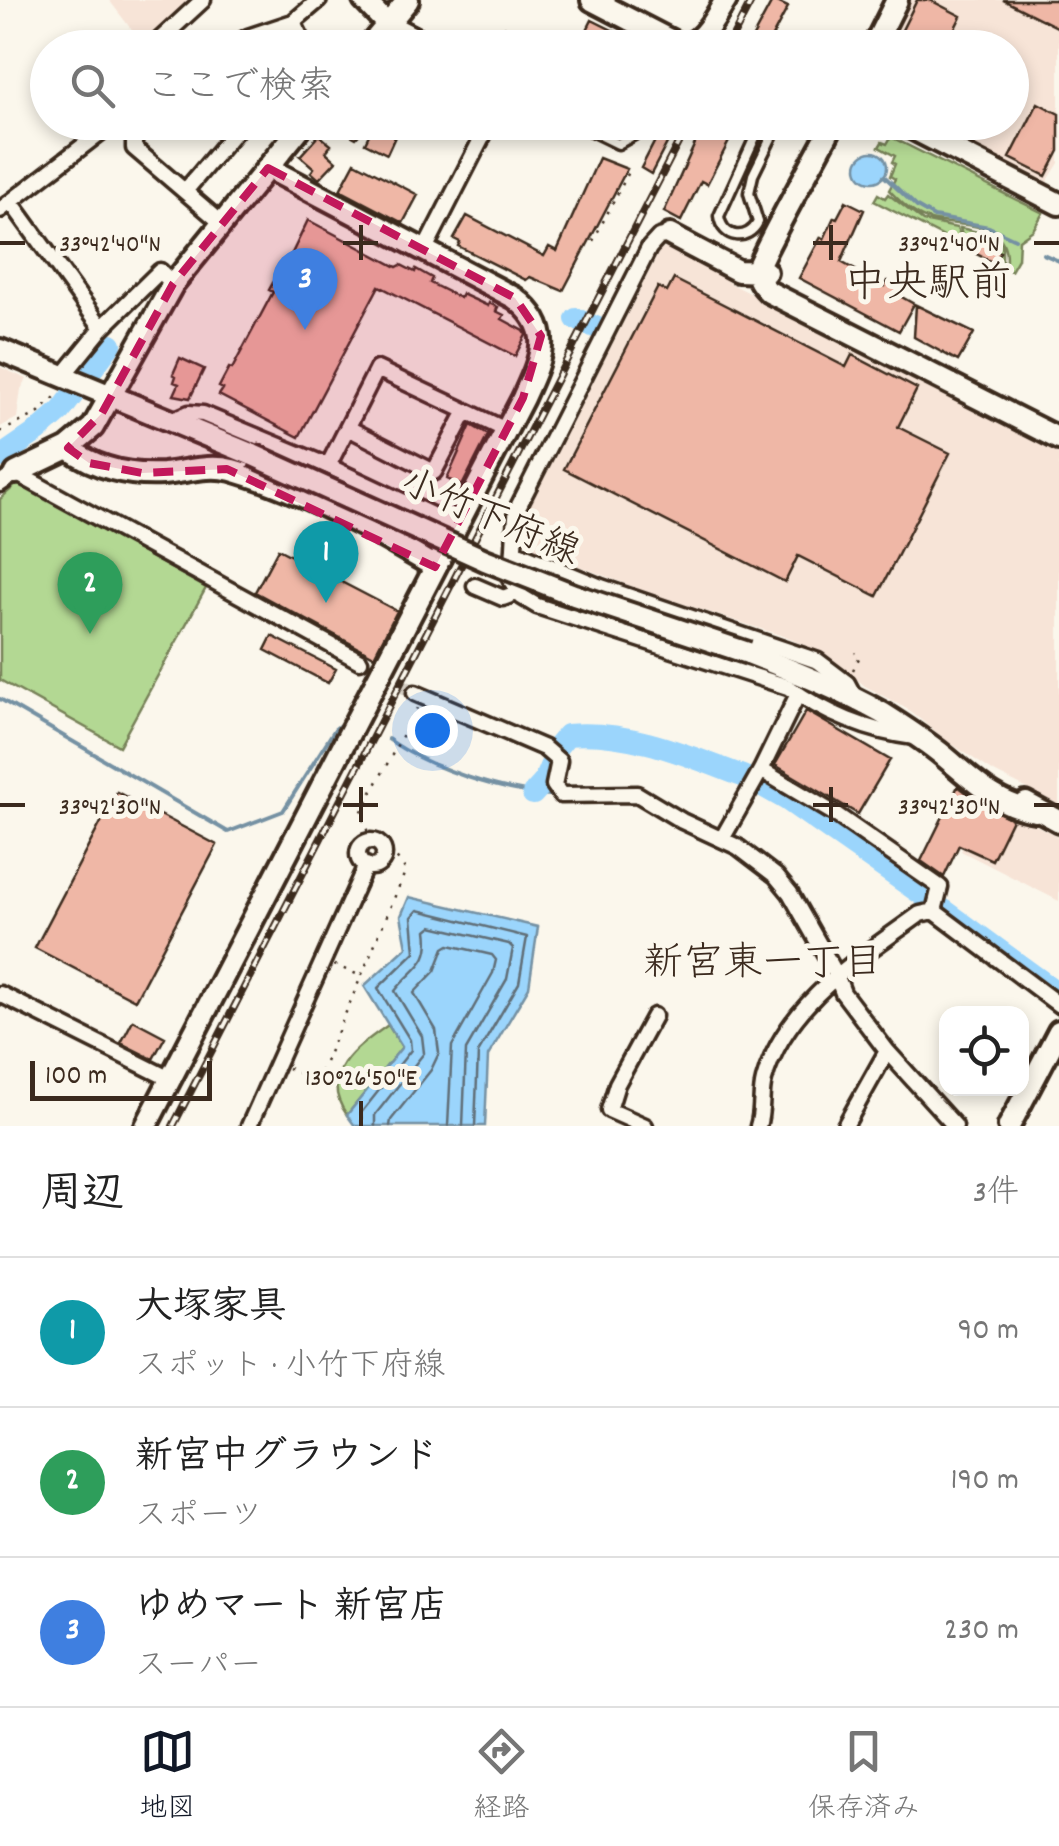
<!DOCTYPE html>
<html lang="ja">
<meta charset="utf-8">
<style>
:root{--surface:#fff;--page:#f2f2f2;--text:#222;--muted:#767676;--line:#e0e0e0;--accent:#111827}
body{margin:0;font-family:Dekko,"Klee One",sans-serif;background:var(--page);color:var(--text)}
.controls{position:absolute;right:30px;bottom:30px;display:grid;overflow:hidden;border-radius:20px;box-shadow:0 5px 15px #0003}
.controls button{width:90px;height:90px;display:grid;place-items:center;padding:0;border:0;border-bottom:2px solid var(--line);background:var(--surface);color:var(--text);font:50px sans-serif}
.scale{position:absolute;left:30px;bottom:25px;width:182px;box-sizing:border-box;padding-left:10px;border:5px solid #3b2a1e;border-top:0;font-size:28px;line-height:35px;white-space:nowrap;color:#3b2a1e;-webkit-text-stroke:8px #fbf7ec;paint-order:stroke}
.you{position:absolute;left:432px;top:730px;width:35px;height:35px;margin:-25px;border:8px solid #fff;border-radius:50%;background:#1a73e8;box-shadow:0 0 0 15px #1a73e833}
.badge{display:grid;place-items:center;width:65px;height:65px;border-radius:50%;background:var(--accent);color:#fff;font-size:32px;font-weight:700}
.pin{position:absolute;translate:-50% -82px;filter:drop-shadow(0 2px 5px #0008)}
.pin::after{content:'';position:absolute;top:52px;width:35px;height:30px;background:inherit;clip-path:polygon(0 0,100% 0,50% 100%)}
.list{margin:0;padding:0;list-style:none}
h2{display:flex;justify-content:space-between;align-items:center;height:130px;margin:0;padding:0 40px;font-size:42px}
h2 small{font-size:32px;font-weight:400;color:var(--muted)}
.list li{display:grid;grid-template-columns:65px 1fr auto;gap:30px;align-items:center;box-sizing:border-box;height:150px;padding:0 40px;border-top:2px solid var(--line)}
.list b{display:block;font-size:38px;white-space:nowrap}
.list p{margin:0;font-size:32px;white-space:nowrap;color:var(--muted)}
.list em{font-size:32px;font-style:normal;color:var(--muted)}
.icon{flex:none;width:55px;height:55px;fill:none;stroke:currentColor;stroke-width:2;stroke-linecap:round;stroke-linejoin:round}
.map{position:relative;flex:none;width:1059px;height:1126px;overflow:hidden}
.search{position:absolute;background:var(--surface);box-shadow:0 5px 15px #0003;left:30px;right:30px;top:30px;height:110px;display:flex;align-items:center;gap:25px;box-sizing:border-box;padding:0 35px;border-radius:55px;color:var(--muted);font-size:38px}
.sheet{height:580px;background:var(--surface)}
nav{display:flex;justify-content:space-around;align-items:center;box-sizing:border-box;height:140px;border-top:2px solid var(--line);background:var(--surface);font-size:28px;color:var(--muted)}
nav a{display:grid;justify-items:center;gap:5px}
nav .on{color:var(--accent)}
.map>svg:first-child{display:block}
</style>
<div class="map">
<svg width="1059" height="1126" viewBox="0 0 1059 1126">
<rect width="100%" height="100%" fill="#fbf7ec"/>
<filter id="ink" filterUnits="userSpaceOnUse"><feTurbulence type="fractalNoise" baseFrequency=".01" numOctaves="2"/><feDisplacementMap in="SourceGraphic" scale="20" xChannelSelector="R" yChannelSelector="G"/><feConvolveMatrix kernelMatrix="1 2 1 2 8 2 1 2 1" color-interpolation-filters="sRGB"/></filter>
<g filter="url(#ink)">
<path fill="#f7e4d7" d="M109,0h86l-51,46z
M908,0h151v163l-12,19 -123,-59 88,-1v-74h-126z
M670,247l55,29 3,6 331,169v354l-65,-33 -44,-29 -43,-34 -42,-23 -38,-31 -44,-19 -134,-43 -112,-43 -8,-8 -2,-31 133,-261z
M0,367l27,12 -6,10 -4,29 -17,9z
M988,801l71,36v64l-98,-50z"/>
<path fill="#b3d893" stroke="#778158" stroke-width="2.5" d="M891,137l152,76 -10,17 -14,10 -1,19 -7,12 -6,-2c9,-54 -45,-39 -78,-50 -15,-5 -27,-18 -38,-29l6,-11 -5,-3 5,-12 -3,-2 3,-6 -16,-9 3,-5 5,2z
M878,194l7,4 3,-4 35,27 34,7 3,8 14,4 -12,-5 -2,-7 32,7 2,14 4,-10 4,4v24l-128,-66z
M18,483l188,105 -87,158 -119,-66v-181z
M388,1025l14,22 -55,68c-30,-41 10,-68 41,-90z"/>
<path fill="#9bd5fc" stroke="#7591a3" stroke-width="2.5" d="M857 167a15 15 0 1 1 30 0a15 15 0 1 1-30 0Z
M409,897l129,30 -9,60 -41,69 -3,70h-130l-8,-11 55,-68 -38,-61 43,-39 -6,-31z"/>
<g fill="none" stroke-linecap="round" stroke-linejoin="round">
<path stroke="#616e77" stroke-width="2.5" d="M362,1126l-1,-13 50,-63 -1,-10 -32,-52 37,-36 -3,-35 6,-7 109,27 -8,46 -41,70 -3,73
M375,1126v-11l49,-62 -2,-17 -27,-45c19,-25 37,-25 32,-61l5,-4 77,18 4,4 -6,31 -41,71 -3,76
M390,1126l1,-6 40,-50 8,-17 -3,-23 -22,-37 21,-22 9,-23 5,-3 43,10 4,5 -3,13 -41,73 -4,80"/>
<path stroke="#7591a3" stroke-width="4" d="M884,176l33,31 17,10 55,10 26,12
M1043,254l16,7
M0,699l228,133 55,-21 52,-82 9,-7
M388,739c40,29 112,52 161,56"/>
<path stroke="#9bd5fc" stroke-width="22" d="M576,319l24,10
M0,457l38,-26 23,-20 50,-67
M558,746l9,-11c61,-6 122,21 178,42
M764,787l23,13 140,98
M533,794l10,-11 9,-21
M944,910l115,84"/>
</g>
<path fill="#efb7a6" stroke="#3b2a1e" stroke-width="2.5" d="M773,0l15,7 -22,41h-13l4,-8 -4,-3z
M917,0h13l31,16 -16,32h-52z
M1003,0h56v28z
M592,20l24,12 -5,16h-27l3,-6 -5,-2z
M505,27l8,6 27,15h-48z
M1038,103l21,11v37l-13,25 -36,-18z
M327,122h43l-14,16z
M375,122l23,8 -11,24 -22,-11z
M659,122h80l-32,62 -6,-3 -20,40 -17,-9 33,-73 -22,-11 -24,46 -10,-6 18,-35 -4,-3z
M319,135l12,10 -5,7 10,9 -17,18 -8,-7 3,-4 -14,-12z
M599,158l28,11 -64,122 -33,-14 -4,3 -68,-34 2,-4 -6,-3 13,-23 77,40 5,-9 8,4z
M355,162l63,33 -15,28 -63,-33z
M846,201l18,9 -23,52 43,24 3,-5 16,9 -3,6 14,8 -15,27 -100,-53 22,-41 3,2 10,-22 3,1z
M308,220l89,47 4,-2 14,7 1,-3 16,9 -2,5 30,15 2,-4 26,12 1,-3 9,4 -2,4 8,4 -2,4 22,12 2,4 -11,21 -136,-70 -80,151 -80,-42 4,-6 -4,-2 10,-19 3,1 41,-77 -4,-2 11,-20 3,2z
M975,239l25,13 -6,11 -25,-13z
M674,279l172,88 6,-12 65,34 -19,38 52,26 -73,143 -79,-40 -13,26 -221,-113 94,-182 9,5z
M916,305l58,28 -16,28 -44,-24z
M180,358l24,11 -14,29 -16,-3 5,-11 -5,-2 2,-6 -3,-2z
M471,425l17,10 -26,51 -15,-7z
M278,549l119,62 -23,45 -119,-64z
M272,636l64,33 -8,14 -63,-33z
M806,711l84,49 -32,54 -83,-49z
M958,786l22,17 32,16 -20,41 -33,-15 -15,32 -23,-16z
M117,792l100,53 -82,155 -100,-52z
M133,1020l32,17 -12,22 -32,-16z"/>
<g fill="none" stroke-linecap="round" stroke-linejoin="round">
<path stroke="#d5cec3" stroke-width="14" stroke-dasharray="14 7" stroke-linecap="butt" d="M360,661l55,32"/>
<g stroke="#3b2a1e" stroke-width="15">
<path id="lane" d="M573,122l45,22 16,-9 7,-13
M762,122l-43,94c3,23 29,26 39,6l-9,-29 4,-18 26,-53"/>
</g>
<g stroke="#3b2a1e" stroke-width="21">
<path id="street" d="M293,22l13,26
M151,48l52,-48
M230,48l18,-11 45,-15 26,-22
M148,122l-14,17v9l90,77
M186,190l57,-68
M11,202l91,126
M0,210l114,-88
M670,235l-11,2 -10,11 -132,261c-4,24 -1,46 -7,70l12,18 15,9 251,81c36,26 81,45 126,50
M425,249l65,-127
M62,377l40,-49 58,-57 13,13
M169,422l20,-9 14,1 125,52 129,61
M348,428l86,44 31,-59
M328,466l49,-97 129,61
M0,484l16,-11 344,188
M516,552l85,35 217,74 29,22 8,15
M475,586l28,12 16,-6
M415,693l129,55 15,13 -5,24 7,10 76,-1 45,27 56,26 38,29 14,17 46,81 7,19 44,58 68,75
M761,770l74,44 105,73 -6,24
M722,839l39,-69 36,-74
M358 854a13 13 0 1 1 26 0a13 13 0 1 1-26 0Z
M0,994l170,85
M249,1126l117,-261
M645,1126l-36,-16 8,-26 37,-68
M758,1126c5,-15 2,-31 6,-46 21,-77 96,-122 156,-166l14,-3 125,94
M845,1126l42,-75"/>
</g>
<g stroke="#3b2a1e" stroke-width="28">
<path id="secondary" d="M364,0l23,24 46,24
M592,0l89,46c22,-1 34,-29 45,-46
M368,48l40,-48
M873,48l24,-48
M834,122c-25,48 -52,93 -75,142 -4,13 1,19 10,28l290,147
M900,122l159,82
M670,235l68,36 28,1
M0,350l253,105
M68,448c27,20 61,28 95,26 23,-2 45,-10 69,-4 68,19 143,61 203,97
M16,473l52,-25 25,-21 80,-143 132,-162
M748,653c46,18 91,36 134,60 19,12 39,25 57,39 30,24 57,54 97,59
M1026,803l33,18
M146,1126l377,-728c18,-40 33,-68 -8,-100l-247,-130
M1009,1126l50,-95"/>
</g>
<path stroke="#3b2a1e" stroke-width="2.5" stroke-dasharray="2.5 8" stroke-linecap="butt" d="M593,241l38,-73
M0,432l39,-19 21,-21
M853,670l7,-14 -5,-3
M371,841l-10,-28 56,-105
M334,965l25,10
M288,1068l29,13 89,-211 -16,-20 -7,4"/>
<use href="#lane" stroke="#fbf7ec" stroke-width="8"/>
<use href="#street" stroke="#fbf7ec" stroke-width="14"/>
<use href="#secondary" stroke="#fbf7ec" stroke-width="20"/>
<g stroke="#3b2a1e" stroke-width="8">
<path id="rail" d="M727,48l25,-48
M173,1126l516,-1004"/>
</g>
<use href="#rail" stroke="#fbf7ec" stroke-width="4" stroke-dasharray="11" stroke-linecap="butt"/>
<g stroke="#3b2a1e" stroke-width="28" stroke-linecap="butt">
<path id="secondary-bridge" d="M253,455l232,105 89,35 174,58"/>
</g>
<use href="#secondary-bridge" stroke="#fbf7ec" stroke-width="20"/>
</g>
</g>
<path fill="#c2185b" fill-opacity="0.2" stroke="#c2185b" stroke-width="8" stroke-dasharray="20 12" stroke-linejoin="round" d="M268,168l247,130 26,38 -18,62 -88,169 -208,-98 -85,4 -53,-10 -21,-15 34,-35 71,-129z"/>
<path fill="none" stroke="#3b2a1e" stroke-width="4" d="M361,225v35M831,225v35M0,243h25M343,243h35M813,243h35M1034,243h25M361,787v35M831,787v35M0,805h25M343,805h35M813,805h35M1034,805h25M361,1101v25"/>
<g text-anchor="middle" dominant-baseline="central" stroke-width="10" stroke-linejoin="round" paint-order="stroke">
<g font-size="38" fill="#3b2a1e" stroke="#fbf7ec">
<text transform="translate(489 520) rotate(23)">小竹下府線</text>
</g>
<g font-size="40" fill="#3b2a1e" stroke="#fbf7ec">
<text x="763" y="966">新宮東一丁目</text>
</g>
<g font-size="42" fill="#3b2a1e" stroke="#fbf7ec">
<text x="928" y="287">中央駅前</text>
</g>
</g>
<g font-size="25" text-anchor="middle" fill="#3b2a1e" stroke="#fbf7ec" stroke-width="10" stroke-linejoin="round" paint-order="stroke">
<text x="110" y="251">33°42'40"N</text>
<text x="949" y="251">33°42'40"N</text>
<text x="110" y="814">33°42'30"N</text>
<text x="949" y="814">33°42'30"N</text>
<text x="361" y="1085">130°26'50"E</text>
</g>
</svg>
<div class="controls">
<button><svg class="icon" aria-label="locate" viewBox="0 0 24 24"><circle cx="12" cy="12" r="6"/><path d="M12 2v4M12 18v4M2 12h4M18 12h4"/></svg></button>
</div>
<div class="scale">100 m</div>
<div class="you"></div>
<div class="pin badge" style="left:326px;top:603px;background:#0f9aa8">1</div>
<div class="pin badge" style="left:90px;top:634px;background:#2e9e5b">2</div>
<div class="pin badge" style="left:305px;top:330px;background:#3f7fe0">3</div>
<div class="search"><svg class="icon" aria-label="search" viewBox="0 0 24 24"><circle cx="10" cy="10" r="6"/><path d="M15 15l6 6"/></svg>ここで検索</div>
</div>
<section class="sheet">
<h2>周辺<small>3件</small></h2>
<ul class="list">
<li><span class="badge" style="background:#0f9aa8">1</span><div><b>大塚家具</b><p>スポット · 小竹下府線</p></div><em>90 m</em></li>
<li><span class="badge" style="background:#2e9e5b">2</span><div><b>新宮中グラウンド</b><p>スポーツ</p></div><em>190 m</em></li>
<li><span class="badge" style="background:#3f7fe0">3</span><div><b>ゆめマート 新宮店</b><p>スーパー</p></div><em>230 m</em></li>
</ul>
</section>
<nav>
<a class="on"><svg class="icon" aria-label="map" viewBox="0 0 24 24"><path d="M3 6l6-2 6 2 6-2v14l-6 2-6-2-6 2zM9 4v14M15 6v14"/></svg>地図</a>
<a><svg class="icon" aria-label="directions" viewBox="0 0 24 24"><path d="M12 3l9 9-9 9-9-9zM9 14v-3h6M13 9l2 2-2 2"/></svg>経路</a>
<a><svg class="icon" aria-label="saved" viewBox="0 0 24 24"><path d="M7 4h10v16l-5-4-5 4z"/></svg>保存済み</a>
</nav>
